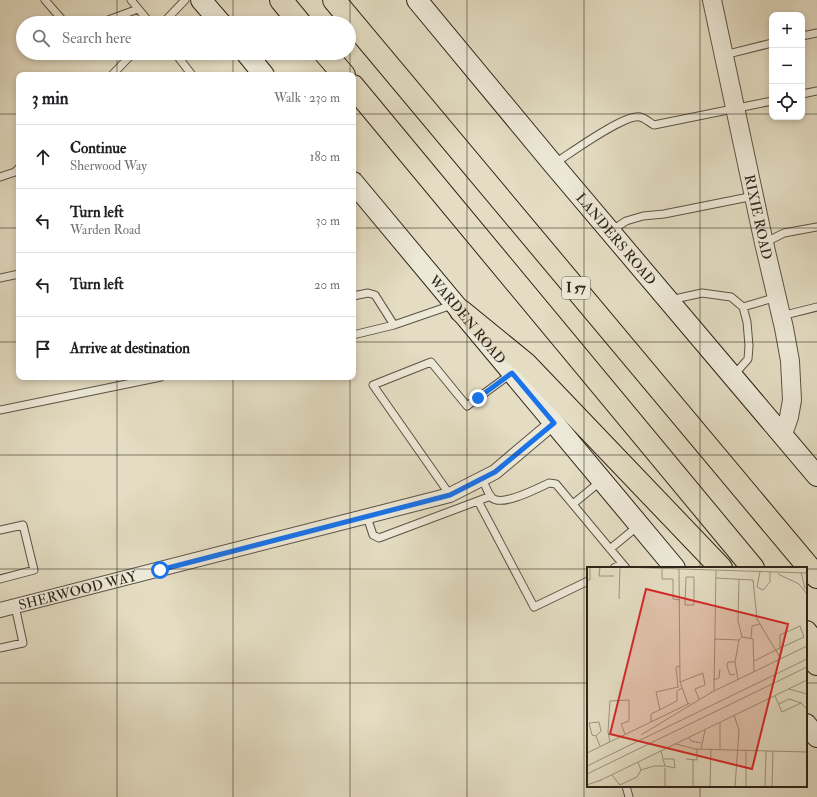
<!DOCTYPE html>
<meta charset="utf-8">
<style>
:root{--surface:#fff;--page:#f2f2f2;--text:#202124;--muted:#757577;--line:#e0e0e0}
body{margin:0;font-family:"IM FELL Double Pica",serif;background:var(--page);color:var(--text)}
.controls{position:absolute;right:12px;top:12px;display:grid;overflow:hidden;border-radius:8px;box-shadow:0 2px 6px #0003}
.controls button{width:36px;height:36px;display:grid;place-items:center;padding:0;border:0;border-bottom:1px solid var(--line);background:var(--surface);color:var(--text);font:20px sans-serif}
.stop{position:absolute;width:12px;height:12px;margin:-9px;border:3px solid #1a73e8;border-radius:50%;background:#fff}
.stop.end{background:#1a73e8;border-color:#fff;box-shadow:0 1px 4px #0008}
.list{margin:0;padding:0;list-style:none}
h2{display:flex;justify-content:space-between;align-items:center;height:52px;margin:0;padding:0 16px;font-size:17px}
h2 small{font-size:13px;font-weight:400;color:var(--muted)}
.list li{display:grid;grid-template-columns:26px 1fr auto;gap:12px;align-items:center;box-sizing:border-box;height:64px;padding:0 16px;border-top:1px solid var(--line)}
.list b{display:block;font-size:15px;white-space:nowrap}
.list p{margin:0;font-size:13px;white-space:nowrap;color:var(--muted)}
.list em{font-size:13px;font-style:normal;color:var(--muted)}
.icon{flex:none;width:22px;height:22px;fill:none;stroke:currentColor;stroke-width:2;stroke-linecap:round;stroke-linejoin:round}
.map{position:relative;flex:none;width:817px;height:797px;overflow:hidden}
.search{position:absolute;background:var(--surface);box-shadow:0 2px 6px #0003;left:16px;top:16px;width:340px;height:44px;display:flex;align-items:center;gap:10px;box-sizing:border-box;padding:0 14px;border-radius:22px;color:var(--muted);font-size:15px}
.panel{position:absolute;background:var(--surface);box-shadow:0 2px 6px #0003;left:16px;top:72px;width:340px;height:308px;border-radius:8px}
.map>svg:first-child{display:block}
</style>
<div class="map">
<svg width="817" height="797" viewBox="0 0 817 797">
<rect width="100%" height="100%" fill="#e4ddc3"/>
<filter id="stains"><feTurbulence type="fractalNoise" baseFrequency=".005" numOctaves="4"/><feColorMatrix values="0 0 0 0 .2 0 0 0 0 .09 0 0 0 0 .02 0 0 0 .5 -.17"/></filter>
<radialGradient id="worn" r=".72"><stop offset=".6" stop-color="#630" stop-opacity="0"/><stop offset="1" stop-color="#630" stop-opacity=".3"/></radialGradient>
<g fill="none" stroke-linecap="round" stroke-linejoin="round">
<g stroke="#5c5244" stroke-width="9">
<path id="service" d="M45,0l20,23
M131,0l19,23
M100,23l38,-14
M163,23l22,-23
M802,36l15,-3
M175,53l17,22
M724,55l48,-12
M112,75l21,-22
M802,94l15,-3
M555,163c16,-10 69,-49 85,-46 5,1 10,6 14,8l118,-24
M0,177l15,-5 4,-4
M611,231l15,-10 17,-5 21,-2 90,-18
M764,243l20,-10 33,-6
M0,278l19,-4
M353,296l15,-3 7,2 19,30
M670,300l32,-7 29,4 12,10 4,15 2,24 -1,13 -14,16
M743,307l34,-10
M781,316l36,-9
M353,335l41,-10 58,-20
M0,410l161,-33
M482,479c3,5 6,15 10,19 11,9 46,-10 57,-15l7,1 70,84
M450,495l-77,-110 58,-23 36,44 45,-33
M478,501l56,106 54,-26
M573,504l28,-23
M367,517l6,18 6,3 112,-42
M0,530l23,-5 11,45 -34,9
M610,549l28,-23
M614,568l8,-4
M0,648l23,-5 -8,-37
M626,786l3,11"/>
</g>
<g stroke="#5c5244" stroke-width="16">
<g id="minor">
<path id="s1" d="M0,610l450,-115 45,-23 58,-49"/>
</g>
</g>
<g stroke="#5c5244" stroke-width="20">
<g id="tertiary">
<path id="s2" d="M712,0l52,243 20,85 6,33 2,39 -3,17 -6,17"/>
</g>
</g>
<g stroke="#2e241a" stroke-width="22">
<g id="secondary">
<path d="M201,0l20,23"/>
<path id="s3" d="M417,0l136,164 264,312"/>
<path d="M246,53l18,22"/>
<path id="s4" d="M353,182l322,386"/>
<path d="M806,724l11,13"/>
</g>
</g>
<g stroke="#2e241a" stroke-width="24">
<path id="motorway" d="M281,0l19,23
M334,0l483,577
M325,53l19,22
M353,86c134,160 267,321 400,482
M461,311l65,53 195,204
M806,632l11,14
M806,653l11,11"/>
</g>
<use href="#service" stroke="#ede9d8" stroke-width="7"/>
<use href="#minor" stroke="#ede9d8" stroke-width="14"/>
<use href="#tertiary" stroke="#ede9d8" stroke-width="18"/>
<use href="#secondary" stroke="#ede9d8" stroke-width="20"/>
<use href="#motorway" stroke="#e4ddc3" stroke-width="22"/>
</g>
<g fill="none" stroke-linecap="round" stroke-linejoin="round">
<path stroke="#1a73e8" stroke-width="5" d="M160,570l290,-75 45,-23 59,-49 -42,-50 -34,25"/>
</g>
<path fill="none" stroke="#2e241a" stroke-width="1" stroke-opacity="0.55" d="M117,0v23M233,0v23M350,0v75M467,0v797M584,0v797M700,0v568M117,53v22M233,53v22M0,114h19M353,114h419M802,114h15M0,228h19M353,228h464M0,342h19M353,342h464M117,377v420M233,377v420M350,377v420M0,455h817M0,569h588M806,569h11M0,683h588M806,683h11M700,786v11"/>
<g text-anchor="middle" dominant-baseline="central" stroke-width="3.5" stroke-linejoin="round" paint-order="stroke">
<rect fill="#ede9d8" stroke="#675f53" stroke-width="1" x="562" y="277" width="28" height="22" rx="3"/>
<g font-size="13" font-weight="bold" fill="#2e241a">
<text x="576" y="288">I 57</text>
</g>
<g font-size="14" fill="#2e241a" stroke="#ede9d8">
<text stroke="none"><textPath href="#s2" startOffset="222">RIXIE ROAD</textPath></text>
<text stroke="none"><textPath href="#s3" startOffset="311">LANDERS ROAD</textPath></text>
<text stroke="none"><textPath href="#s4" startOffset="179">WARDEN ROAD</textPath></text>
<text stroke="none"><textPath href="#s1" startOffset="80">SHERWOOD WAY</textPath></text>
</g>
</g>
<g transform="translate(587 567)">
<rect width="220" height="220" fill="#e4ddc3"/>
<path fill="none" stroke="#9b937f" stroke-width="1" d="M13,0l-1,9h15M33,0l187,6M75,2v10h11v20l7,1M92,2l1,113 8,22M173,5l-3,15 6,3 7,-8v-10M214,5l4,17M191,7l21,10 8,10M99,10h8v28h-9zM129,11l37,2 4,39 24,40M152,12l-1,42 4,16M0,13h3v-13M32,32l1,-32M164,71l1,-12 8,-2M127,72l25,1M167,94l22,-11 28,-13 -4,-11 -20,9v13M148,107l-5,1 -3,-9 1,-4h7M126,113l6,-2 1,-9M151,113l-3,-18 4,-22 3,-3 11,2 1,33M93,115l23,-9 2,12 -10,4 4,10M91,121l-2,-21 4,-1M202,122l18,5M127,124l2,-121M123,126l97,-47M188,129l7,16 19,-9 6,6M192,137l10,-5 12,4M73,143l-4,-18 22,-5M147,148l5,15 -4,57M64,155v-8l26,-13v-10l5,-3M54,168l71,-43M9,169l-4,-1 -3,-12 10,-1 2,9 -5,5 4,10M102,171l2,3 10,2M23,175l-2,-10 2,-31 19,-1v21l-8,3 4,10M89,177l19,5 112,3M114,182l4,-19M133,182v-27M0,186l103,-50M77,192h10l1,9 -10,-2M99,192l11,1v-11M0,199l220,-107M78,201v19M54,203l13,-4h11l-4,-15M0,207l220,-107M25,208l8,10 17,-8 4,-7 -3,-8M12,214l208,-101M0,218l14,-5M106,220v-27M123,220l1,-38M159,220v-37M178,220l1,-36M185,220l1,-36"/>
<path fill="#d62828" fill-opacity="0.15" stroke="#d62828" stroke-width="2" d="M59,22l142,35 -36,145 -142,-35z"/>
<rect width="220" height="220" fill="none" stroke="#2e241a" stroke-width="2"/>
</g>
<rect width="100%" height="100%" filter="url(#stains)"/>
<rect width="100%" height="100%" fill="url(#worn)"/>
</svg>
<div class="controls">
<button>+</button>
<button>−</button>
<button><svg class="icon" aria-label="locate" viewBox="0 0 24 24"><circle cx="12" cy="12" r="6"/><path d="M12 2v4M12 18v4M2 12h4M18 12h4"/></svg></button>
</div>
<div class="stop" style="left:160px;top:570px"></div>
<div class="stop end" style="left:478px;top:398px"></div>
<div class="search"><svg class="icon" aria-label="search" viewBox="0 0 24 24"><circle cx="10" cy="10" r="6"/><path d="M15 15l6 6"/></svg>Search here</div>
<section class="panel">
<h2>3 min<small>Walk · 230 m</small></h2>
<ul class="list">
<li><svg class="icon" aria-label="ahead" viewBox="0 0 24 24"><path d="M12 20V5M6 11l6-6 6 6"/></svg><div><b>Continue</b><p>Sherwood Way</p></div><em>180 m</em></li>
<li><svg class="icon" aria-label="left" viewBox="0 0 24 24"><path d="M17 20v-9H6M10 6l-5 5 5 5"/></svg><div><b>Turn left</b><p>Warden Road</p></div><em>30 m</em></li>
<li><svg class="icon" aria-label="left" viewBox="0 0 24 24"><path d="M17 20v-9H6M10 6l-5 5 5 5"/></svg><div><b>Turn left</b></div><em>20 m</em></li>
<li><svg class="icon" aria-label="arrive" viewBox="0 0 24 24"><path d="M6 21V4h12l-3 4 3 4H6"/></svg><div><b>Arrive at destination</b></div></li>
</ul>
</section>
</div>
